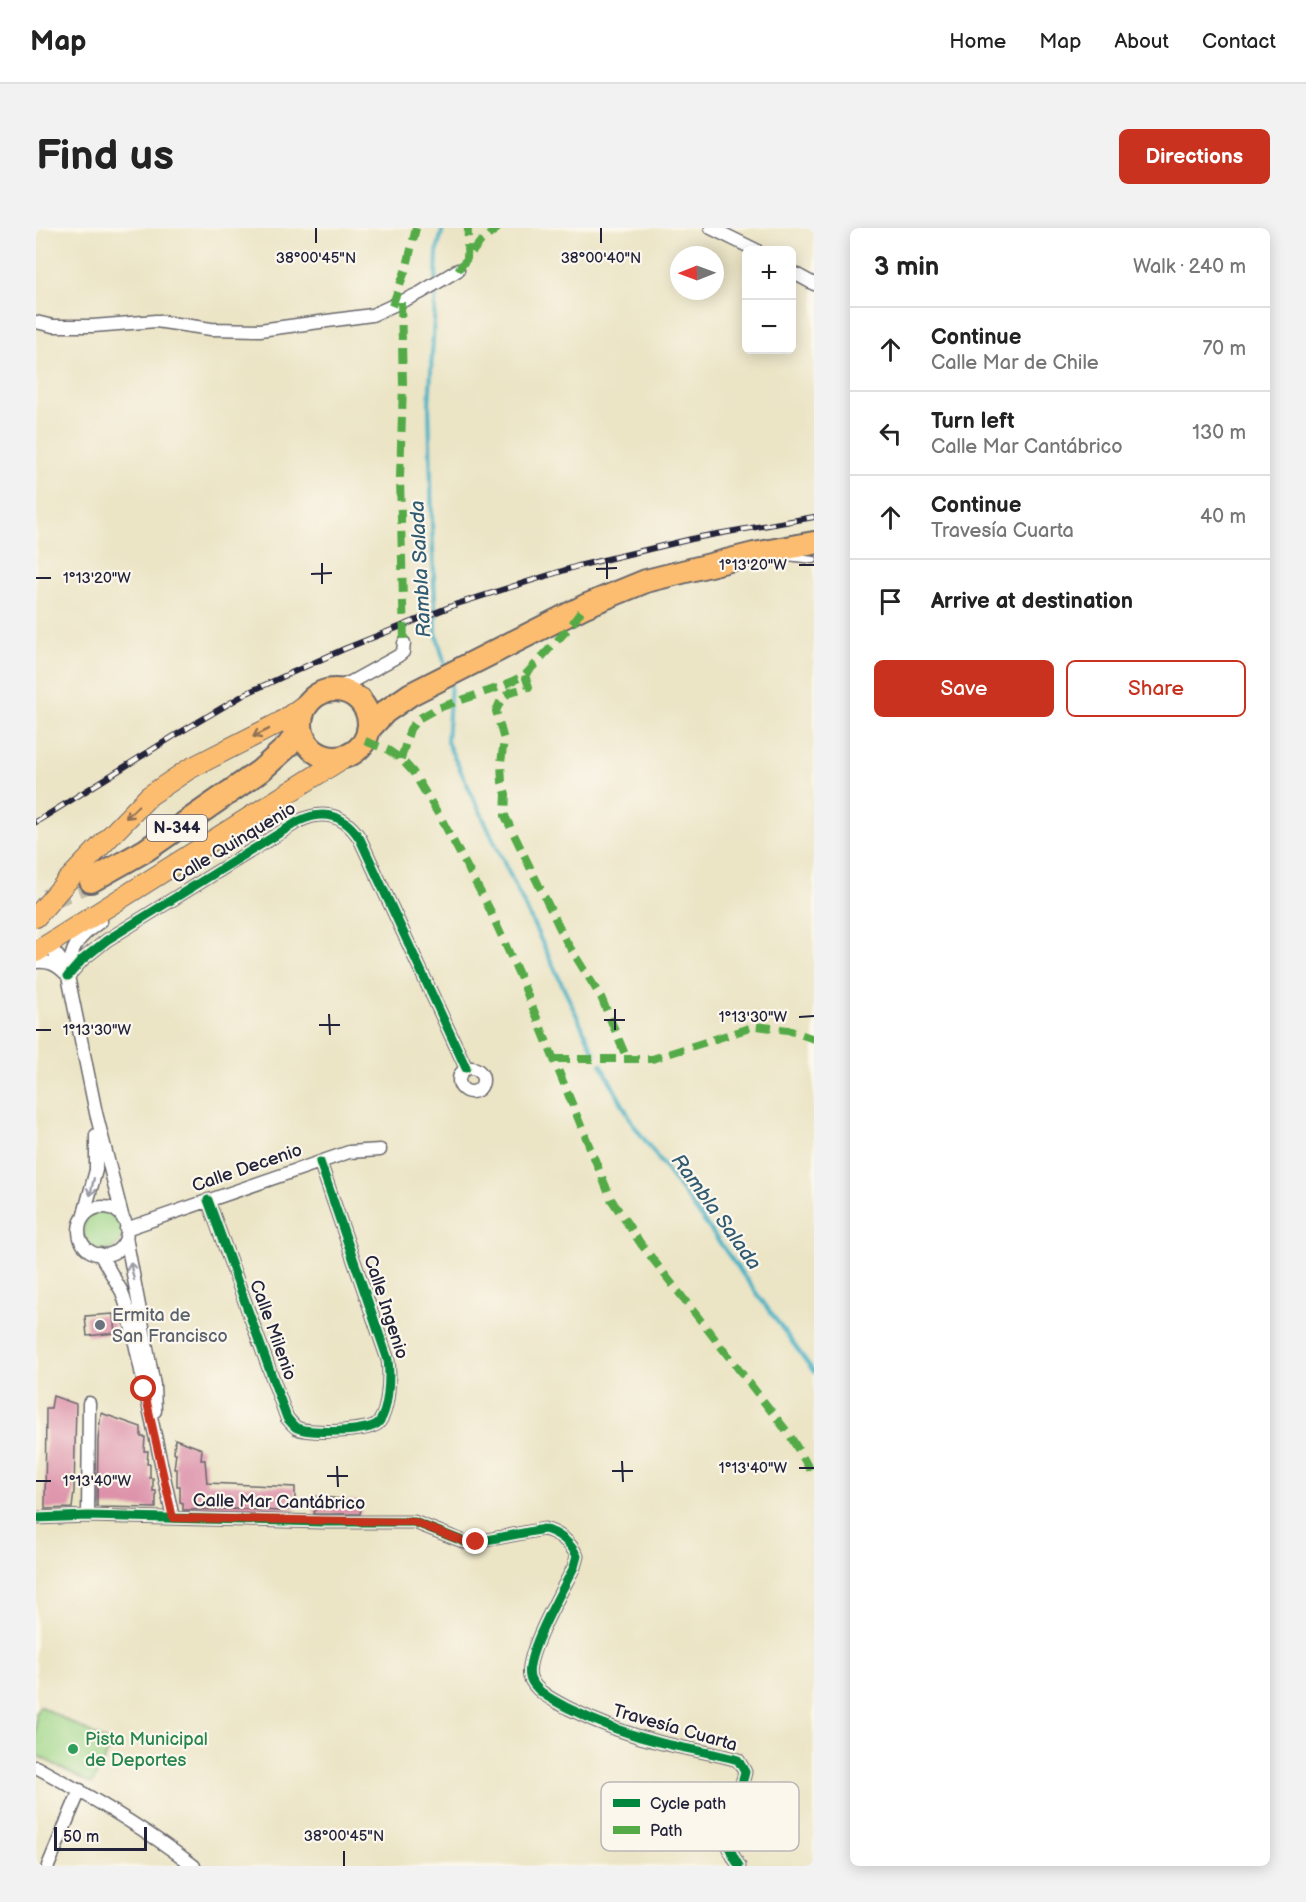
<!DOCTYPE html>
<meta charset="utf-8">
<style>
:root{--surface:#fff;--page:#f2f2f2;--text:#222;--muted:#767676;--line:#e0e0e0;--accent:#c8321e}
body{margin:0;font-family:"Balsamiq Sans",sans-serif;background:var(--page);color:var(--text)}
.controls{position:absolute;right:18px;top:18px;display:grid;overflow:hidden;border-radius:9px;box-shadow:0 3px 15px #0003}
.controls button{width:54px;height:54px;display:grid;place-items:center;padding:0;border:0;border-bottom:2px solid var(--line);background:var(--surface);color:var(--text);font:30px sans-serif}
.compass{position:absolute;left:634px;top:18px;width:54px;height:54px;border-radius:50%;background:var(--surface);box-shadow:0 3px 15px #0003;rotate:269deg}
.scale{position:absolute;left:18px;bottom:15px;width:93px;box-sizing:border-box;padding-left:6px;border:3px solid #22223b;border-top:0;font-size:16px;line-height:21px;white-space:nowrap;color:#22223b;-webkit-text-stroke:4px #fbf7ec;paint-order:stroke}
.stop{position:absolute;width:18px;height:18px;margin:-14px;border:4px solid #c8321e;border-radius:50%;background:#fff}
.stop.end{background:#c8321e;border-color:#fff;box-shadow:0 2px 6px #0008}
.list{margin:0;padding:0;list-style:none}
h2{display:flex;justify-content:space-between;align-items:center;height:78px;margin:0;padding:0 24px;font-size:26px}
h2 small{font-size:20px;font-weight:400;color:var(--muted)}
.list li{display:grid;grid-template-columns:39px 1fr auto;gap:18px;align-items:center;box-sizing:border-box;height:84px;padding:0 24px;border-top:2px solid var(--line)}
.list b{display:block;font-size:22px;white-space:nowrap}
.list p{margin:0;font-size:20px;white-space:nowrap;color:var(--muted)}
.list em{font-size:20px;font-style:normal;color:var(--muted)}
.actions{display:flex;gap:12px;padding:18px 24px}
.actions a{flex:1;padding:14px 0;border:2px solid var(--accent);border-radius:9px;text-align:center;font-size:21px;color:var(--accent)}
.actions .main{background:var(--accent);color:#fff}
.icon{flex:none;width:33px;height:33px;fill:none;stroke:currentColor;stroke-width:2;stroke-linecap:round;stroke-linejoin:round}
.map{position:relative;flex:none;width:778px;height:1638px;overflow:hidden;border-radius:9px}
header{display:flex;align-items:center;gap:36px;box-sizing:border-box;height:84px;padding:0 30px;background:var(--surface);border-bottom:2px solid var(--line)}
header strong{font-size:28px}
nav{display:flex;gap:33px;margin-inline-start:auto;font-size:21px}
.intro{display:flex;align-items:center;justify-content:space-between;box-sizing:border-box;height:144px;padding:0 36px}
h1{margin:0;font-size:42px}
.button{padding:15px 27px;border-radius:9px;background:var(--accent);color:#fff;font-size:21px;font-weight:700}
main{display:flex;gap:36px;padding:0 36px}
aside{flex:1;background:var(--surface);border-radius:9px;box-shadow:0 3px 15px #0003}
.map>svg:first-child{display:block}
</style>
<header>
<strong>Map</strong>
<nav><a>Home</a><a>Map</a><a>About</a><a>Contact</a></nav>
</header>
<div class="intro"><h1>Find us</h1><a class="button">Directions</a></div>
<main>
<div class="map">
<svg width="778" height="1638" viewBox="0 0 778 1638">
<rect width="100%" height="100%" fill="#fbf7ec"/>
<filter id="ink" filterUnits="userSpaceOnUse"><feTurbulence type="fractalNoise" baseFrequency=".0167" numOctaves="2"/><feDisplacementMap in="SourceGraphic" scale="12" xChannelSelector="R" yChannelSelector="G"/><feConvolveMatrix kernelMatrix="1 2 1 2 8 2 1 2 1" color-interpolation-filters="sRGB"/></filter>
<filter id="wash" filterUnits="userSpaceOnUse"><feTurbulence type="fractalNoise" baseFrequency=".008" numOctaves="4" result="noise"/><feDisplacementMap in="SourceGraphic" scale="24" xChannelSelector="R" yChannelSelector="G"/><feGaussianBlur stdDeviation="1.35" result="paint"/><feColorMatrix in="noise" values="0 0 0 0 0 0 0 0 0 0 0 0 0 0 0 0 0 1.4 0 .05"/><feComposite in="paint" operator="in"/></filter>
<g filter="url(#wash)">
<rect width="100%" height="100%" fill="#ebe4c5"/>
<path fill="#9ed587" stroke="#607c61" stroke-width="1.5" d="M47 1003a20 20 0 1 1 40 0a20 20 0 1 1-40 0Z
M4,1478l72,38 -20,40 -56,-29v-42z"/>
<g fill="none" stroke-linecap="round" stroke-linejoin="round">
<path stroke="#46b1c5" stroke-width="4" d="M400,52l1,-30 6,-22
M400,59l-7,118 3,119 4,109 10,35
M415,456l-4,58 148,312
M565,836l32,60 181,248"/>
</g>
<g id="blocks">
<path fill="#dd92aa" d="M77,1086l2,19 -28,3 -2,-20z
M17,1168l23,8 -2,87 -2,17 -27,1 1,-101h5z
M65,1185l40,14v10h4l-1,14h4l-1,13h3v14h3v13h3v17l-59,-1 1,-67z
M139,1211l27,10 -1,11h4l2,23 88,4v21l-17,3 -37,-2 -58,1v-7l-3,-1v-16h-3v-17h-3l2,-16h-2z
M281,1268l45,6 -2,12h-46z"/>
</g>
</g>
<g filter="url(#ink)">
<use href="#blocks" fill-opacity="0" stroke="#68666b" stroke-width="1.5"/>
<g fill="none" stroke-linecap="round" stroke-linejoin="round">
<path stroke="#c3bda9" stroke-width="22" stroke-dasharray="22 11" stroke-linecap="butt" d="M10,672l45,-19"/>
<g stroke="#68666b" stroke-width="9">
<path id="lane" d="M751,329l27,3"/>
</g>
<g stroke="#68666b" stroke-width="15">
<path id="street" d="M675,0l45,22
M756,44l22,12
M0,94l17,4h40l63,-5 55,8 49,1 112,-15 48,-22 38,-23
M296,462l19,-8 47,-26 5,-4 1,-9
M9,718c13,6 18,17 23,30l28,137 27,106
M0,734c13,-1 20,2 29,11
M32,747c3,-29 10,-38 33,-54
M32,748l14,-16 25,-20 192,-119c25,-12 46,-6 61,18l106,229
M423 852a12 12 0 1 1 24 0a12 12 0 1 1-24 0Z
M172,972l79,218c3,3 6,8 10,10 12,6 72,4 81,-5 11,-11 12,-48 10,-63l-68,-198
M43 1003a24 24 0 1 1 48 0a24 24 0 1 1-48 0Z
M47,990l13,-48v-35
M90,1001l223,-77 31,-2
M90,1009l28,148 1,26
M64,1026l22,38 6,19 45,207
M52,1288l1,-113
M0,1290l52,-2 233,6h93l51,20h11l68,-13c15,4 26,13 33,27l-3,11c-11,22 -50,89 -44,110 5,15 25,24 38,31 30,15 61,27 94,35 25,6 51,10 76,17l7,12c-4,20 -19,49 -17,69 1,9 6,17 11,25
M0,1539c56,30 108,61 158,99
M12,1638l32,-76"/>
</g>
<g stroke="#68666b" stroke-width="22">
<path id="primary" d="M319,468l6,2
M0,689l31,-36 82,-85 40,-27 92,-47 29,-21
M0,724l309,-195"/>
</g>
<g stroke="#68666b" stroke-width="26">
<path id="highway" d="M265 496a34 34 0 1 1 68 0a34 34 0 1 1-68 0Z
M332,502l17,-18 26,-18 174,-88 61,-25 108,-27 60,-11
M55,653l55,-31 114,-79 28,-25 5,-7 8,-21"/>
</g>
<use href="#lane" stroke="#fff" stroke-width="6"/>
<use href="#street" stroke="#fff" stroke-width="12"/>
<use href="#primary" stroke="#fcbd6f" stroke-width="20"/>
<use href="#highway" stroke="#fcbd6f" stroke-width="22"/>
<g stroke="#22223b" stroke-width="6">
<path id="rail" d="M0,594l138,-86 73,-43 97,-44 113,-45 121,-38 122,-29 114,-20"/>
</g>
<use href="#rail" stroke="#fbf7ec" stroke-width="4" stroke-dasharray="11" stroke-linecap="butt"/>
<path stroke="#53aa46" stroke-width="8" stroke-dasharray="15 8" stroke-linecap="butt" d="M431,32l1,-32
M422,42l23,-29 17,-13
M365,74l2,82 -3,93 4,166
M356,78l15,-40 9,-38
M489,447l4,12 -19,5 -9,8 -5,11 8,29 -3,23 1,19 4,12 -1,22 61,125 35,56 26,62
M329,513l23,9 13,9 12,13 30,50 46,86 32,71 90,220 30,45 148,190 25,42
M365,531l9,-30 8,-10 20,-11 62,-21 25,-12 44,-47 16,-22
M519,831h97l104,-33 32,4 26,9"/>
<g stroke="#fbf7ec" stroke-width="13">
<path id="cycleway" d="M32,748l14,-16 25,-20 192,-119c25,-12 46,-6 61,18l106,229
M172,972l79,218c3,3 6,8 10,10 12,6 72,4 81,-5 11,-11 12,-48 10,-63l-68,-198
M0,1290l52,-2 233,6h93l51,20h11l68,-13c15,4 26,13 33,27l-3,11c-11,22 -50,89 -44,110 5,15 25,24 38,31 30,15 61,27 94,35 25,6 51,10 76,17l7,12c-4,20 -19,49 -17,69 1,9 6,17 11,25"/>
</g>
<use href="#cycleway" stroke="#00873e" stroke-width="9"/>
</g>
<defs><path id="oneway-shaft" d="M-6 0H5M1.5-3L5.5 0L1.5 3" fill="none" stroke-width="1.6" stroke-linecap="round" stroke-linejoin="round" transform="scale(1.5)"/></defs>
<g stroke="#8f7055">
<use href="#oneway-shaft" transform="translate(225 505) rotate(154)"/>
<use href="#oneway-shaft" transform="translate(96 584) rotate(135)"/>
</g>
<g stroke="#9c9ca7">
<use href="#oneway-shaft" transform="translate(56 959) rotate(102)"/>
<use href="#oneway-shaft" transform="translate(96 1043) rotate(-103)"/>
</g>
</g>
<g fill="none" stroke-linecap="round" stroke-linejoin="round" filter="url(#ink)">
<path stroke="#c8321e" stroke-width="8" d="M108,1161l29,129 241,4 51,20h11"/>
</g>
<path fill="none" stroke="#22223b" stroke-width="2" d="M280,0v15M565,0v15M571,330v21M286,335v21M763,337h15M560,341l21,-1M275,346l21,-1M0,350h15M579,781v21M293,786l1,21M763,789l15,-1M568,792h21M283,797h21M0,802h15M586,1233l1,21M301,1238l1,21M763,1240h15M576,1243h21M291,1248h21M0,1253h15M308,1623v15"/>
<circle fill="#6b7280" stroke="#fbf7ec" stroke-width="2" cx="64" cy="1097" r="6"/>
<circle fill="#2e9e5b" stroke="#fbf7ec" stroke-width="2" cx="37" cy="1521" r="6"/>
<g text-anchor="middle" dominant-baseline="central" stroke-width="4.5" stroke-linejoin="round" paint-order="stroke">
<rect fill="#fbf7ec" stroke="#636270" stroke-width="1.5" x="111" y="587" width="60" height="26" rx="4.5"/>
<g font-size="16" font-weight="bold" fill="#22223b">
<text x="141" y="600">N-344</text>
</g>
<g font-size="18" fill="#22223b" stroke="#fbf7ec">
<text transform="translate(198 615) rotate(-31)">Calle Quinquenio</text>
<text transform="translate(211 940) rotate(-19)">Calle Decenio</text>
<text transform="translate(350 1079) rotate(72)">Calle Ingenio</text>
<text transform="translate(237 1102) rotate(70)">Calle Milenio</text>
<text transform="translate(243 1274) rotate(1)">Calle Mar Cantábrico</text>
<text transform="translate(639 1500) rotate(16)">Travesía Cuarta</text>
</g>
<g font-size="18" fill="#5b616d" stroke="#fbf7ec" text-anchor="start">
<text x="76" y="1087">Ermita de<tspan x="76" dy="21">San Francisco</tspan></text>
</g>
<g font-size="18" fill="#27864d" stroke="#fbf7ec" text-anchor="start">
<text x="49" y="1511">Pista Municipal<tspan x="49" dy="21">de Deportes</tspan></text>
</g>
<g font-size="20" font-style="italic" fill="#305b72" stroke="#fbf7ec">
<text transform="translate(385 341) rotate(-93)">Rambla Salada</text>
<text transform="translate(680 984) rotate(54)">Rambla Salada</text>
</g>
</g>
<rect x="565" y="1554" width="198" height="69" rx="9" fill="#fbf7ec" stroke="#bab7b7" stroke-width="1.5"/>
<rect x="577" y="1571" width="27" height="8" fill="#00873e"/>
<rect x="577" y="1598" width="27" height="8" fill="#53aa46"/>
<g font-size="16" fill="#22223b">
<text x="614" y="1581">Cycle path</text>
<text x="614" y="1608">Path</text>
</g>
<g font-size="15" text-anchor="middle" fill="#22223b" stroke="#fbf7ec" stroke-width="4.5" stroke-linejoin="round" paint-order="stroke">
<text x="280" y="35">38°00'45"N</text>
<text x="565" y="35">38°00'40"N</text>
<text x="717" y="342">1°13'20"W</text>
<text x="61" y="355">1°13'20"W</text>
<text x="717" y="794">1°13'30"W</text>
<text x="61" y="807">1°13'30"W</text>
<text x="717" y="1245">1°13'40"W</text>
<text x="61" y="1258">1°13'40"W</text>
<text x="308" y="1613">38°00'45"N</text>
</g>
</svg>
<div class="controls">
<button>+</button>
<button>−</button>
</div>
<svg class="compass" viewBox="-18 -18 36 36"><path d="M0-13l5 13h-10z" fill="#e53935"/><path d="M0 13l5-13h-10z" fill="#767676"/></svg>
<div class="scale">50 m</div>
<div class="stop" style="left:108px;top:1161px"></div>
<div class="stop end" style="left:440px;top:1314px"></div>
</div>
<aside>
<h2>3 min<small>Walk · 240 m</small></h2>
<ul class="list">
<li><svg class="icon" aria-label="ahead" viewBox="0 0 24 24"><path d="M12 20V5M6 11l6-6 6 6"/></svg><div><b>Continue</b><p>Calle Mar de Chile</p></div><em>70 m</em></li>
<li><svg class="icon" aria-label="left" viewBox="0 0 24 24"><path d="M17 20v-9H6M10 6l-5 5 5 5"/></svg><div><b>Turn left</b><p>Calle Mar Cantábrico</p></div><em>130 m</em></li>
<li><svg class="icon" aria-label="ahead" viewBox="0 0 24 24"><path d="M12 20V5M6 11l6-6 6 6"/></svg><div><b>Continue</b><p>Travesía Cuarta</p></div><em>40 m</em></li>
<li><svg class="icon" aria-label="arrive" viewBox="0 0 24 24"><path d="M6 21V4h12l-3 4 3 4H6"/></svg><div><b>Arrive at destination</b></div></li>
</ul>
<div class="actions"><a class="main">Save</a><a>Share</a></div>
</aside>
</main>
